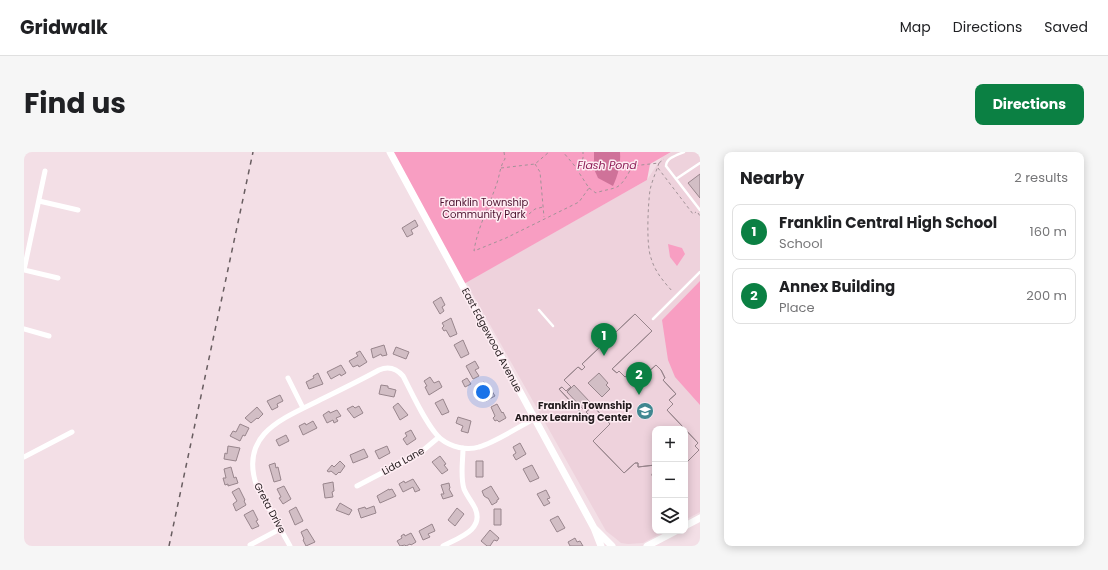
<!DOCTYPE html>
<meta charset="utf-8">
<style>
:root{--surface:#fff;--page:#f6f6f6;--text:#202124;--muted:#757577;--line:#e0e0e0;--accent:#0b8043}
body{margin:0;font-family:Poppins,sans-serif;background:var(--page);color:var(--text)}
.controls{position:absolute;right:12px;bottom:12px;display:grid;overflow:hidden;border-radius:8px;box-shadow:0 2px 10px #0003}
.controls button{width:36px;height:36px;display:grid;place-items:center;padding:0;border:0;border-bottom:1px solid var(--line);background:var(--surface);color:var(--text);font:20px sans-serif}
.you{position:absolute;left:459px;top:240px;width:14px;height:14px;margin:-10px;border:3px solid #fff;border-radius:50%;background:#1a73e8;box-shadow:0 0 0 6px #1a73e833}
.badge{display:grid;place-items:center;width:26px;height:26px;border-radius:50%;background:var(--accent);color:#fff;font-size:13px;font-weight:700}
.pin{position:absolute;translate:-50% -33px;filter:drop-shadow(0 1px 2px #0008)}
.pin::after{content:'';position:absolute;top:21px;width:14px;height:12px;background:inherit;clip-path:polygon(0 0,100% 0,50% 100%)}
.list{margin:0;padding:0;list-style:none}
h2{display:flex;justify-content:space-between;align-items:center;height:52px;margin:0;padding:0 16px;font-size:17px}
h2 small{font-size:13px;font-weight:400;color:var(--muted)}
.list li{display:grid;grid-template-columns:26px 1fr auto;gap:12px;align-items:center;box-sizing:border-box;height:56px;margin:0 8px 8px;padding:0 8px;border:1px solid var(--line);border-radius:8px}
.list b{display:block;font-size:15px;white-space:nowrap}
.list p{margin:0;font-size:13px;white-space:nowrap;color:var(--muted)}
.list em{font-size:13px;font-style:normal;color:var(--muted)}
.icon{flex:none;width:22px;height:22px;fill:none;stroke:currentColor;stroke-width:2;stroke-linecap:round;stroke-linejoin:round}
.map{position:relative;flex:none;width:676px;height:394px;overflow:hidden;border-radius:8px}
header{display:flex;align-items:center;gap:24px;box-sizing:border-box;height:56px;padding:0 20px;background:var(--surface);border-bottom:1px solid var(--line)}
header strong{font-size:19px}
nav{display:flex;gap:22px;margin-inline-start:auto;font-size:14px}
.intro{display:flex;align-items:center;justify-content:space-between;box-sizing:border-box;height:96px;padding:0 24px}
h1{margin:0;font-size:28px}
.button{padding:10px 18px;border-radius:8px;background:var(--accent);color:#fff;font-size:14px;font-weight:700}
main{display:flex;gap:24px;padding:0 24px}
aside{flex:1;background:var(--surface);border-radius:8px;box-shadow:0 2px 10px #0003}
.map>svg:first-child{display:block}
</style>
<header>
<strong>Gridwalk</strong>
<nav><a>Map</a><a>Directions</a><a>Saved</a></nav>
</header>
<div class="intro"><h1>Find us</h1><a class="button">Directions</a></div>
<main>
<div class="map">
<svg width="676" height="394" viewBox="0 0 676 394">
<rect width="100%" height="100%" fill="#f3dfe6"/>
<path fill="#eed2dc" d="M648,0h28v360l-15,8v-91h-30v102h10l-22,12 -15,1 -7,-1 -6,-5 -9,-7 -140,-249 181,-102 15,-23z"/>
<path fill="#f89ec2" d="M368,0h279l-21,12 -3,16 -185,105z
M644,92l14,4 3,6 -8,12 -7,-9z
M676,129v124l-25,-28 -7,-17 -6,-40z"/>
<path fill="#cf7299" d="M570,0h26c1,12 -2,23 -7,34l-15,-8 -4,-9z"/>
<path fill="#d2bec5" stroke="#98858c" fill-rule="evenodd" d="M676,22v24l-12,-15z
M391,68l3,6 -7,4 2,4 -6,3 -5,-9z
M417,145l4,8 -3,2 2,4 -4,3 -7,-12z
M611,162l17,17 -40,38 5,4 2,-2 6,6 8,-6 3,4 5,-4 4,4 11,-10 5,5 4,8 -2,2 13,14 -7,6 4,4 -6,6 31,33 -3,3 4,4 -14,14v-35h-30v51l-3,-5 3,-10 -17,2v-4h-3l-11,10 -31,-32 17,-17 -17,-18 -7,6 4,4 -3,3 -28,-30 3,-2 4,4 5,-4 -7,-7 14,-13 4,3 3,-3 -3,-3zM575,221l9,10 -2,2 4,4 -8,8 -14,-14zM550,233l16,17 -7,7 -16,-17z
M611,162l17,17 -40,38 5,4 2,-2 6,6 8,-6 3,4 5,-4 4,4 11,-10 5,5 4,8 -2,2 13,14 -7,6 4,4 -6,6 31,33 -3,3 4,4 -14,14v-35h-30v51l-3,-5 3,-10 -17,2v-4h-3l-11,10 -31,-32 17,-17 -17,-18 -7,6 4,4 -3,3 -28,-30 3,-2 4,4 5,-4 -7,-7 14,-13 4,3 3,-3 -3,-3z
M427,166l6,16 -7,3 -4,-7 -2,1 -2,-3 2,-2 -2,-3z
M439,188l6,14 -8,4 -7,-13z
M360,193l3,10 -5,1 -1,-2 -8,4 -2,-9z
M372,195l13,5 -3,7 -13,-5z
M336,199l7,11 -8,5 -1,-2 -5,2 -4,-6 9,-5 -2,-3z
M451,209l4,7 -4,2 4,6 -6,3 -7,-13z
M317,213l5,8 -5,3 -1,-2 -9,5 -4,-7z
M294,221l5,11 -14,5 -3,-7 8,-4 -1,-2z
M406,225l4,6 5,-2 3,6 -13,8 -4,-8 2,-1 -3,-5z
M443,226l4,6 -6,3 -3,-6z
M460,230l5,10 3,-1 3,5 -9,5 -8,-16z
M357,233l7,1v2l8,2 -2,7 -15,-3z
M256,243l3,6 -6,3 1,3 -6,3 -5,-9z
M419,247l6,13 -7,3 -7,-12z
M374,251l10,12 -8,5 -7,-13z
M473,252l5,9 1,-1 3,6 -7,4 -2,-2 -2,1 -2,-3 2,-2 -4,-9z
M329,254l2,2 4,-2 4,7 -9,5 -7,-9z
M233,255l6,7 -5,5 -1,-1 -6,5 -6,-5z
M313,258l4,6 -5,2 2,3 -4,2 -1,-3 -6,3 -4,-8 6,-4 1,2z
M434,265l13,4 -3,12 -7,-2 2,-5 -7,-3z
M289,269l4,7 -14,7 -4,-9 6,-3 1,2z
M216,272l9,4 -4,8 -2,-1 -3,6 -10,-5 3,-5 3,1z
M387,278l5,9 -9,6 -4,-6 4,-3 -2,-3z
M262,283l3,6 -10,5 -3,-6z
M496,291l6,11 -10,6 -3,-5 3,-2 -3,-6z
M204,294l12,2 -4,13 -12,-2 1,-6 2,1z
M363,294l3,7 -11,6 -4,-8z
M340,297l4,8 -15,6 -3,-8z
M416,304l6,8 -2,1 4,5 -6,4 -10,-12z
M316,309l5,5 -5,7 -1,-1 -3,3 -5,-4 -2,1 -2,-1 5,-6 2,2z
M452,309h7v16h-7z
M251,311l1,5 2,-1 3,13 -7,2 -5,-17z
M508,313l7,13 -9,4 -7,-13z
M207,315l3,11 2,-1 2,6 -10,3v-2l-3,1 -2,-7h3l-2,-9z
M389,327l7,11 -5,2 -2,-5 -10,5 -4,-8 5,-3 1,2z
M309,330l1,9 -2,1 1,5 -8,1 -2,-14z
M425,331l1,5 -1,1 4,7 -10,3 -2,-5h3l-3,-9z
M260,334l7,13 -8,5 -4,-6 2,-1 -4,-8z
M467,334l8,13 -2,1v2l-5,3 -4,-7h-1l-3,-2 -2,-5z
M215,336l6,12 -1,1 2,4 -10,6 -3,-7 4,-3 -5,-9z
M365,337v1l3,-1 4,7 -16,7 -3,-7z
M522,338l4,8 -3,1 3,4 -6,3 -7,-12z
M316,351l12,7 -3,5 -13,-5z
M350,354l2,7 -15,5 -3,-9 7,-2 1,2z
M272,355l7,14 -8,4 -6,-14z
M433,356l7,6 -9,12 -7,-6z
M470,357h7v16h-7z
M229,358l5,10 -2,1 3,5 -7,3 -8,-14z
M534,364l7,12 -8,4 -7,-12z
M408,372l3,7 -7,3 2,3 -7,3 -4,-9z
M283,377l8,13 -9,4 -3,-6 1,-1 -3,-7z
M466,378l9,8 -2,3 -3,-1 -4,6h-3l-6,-5z
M387,381l5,9 -5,3 -1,-1 -4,2 -1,-1 -5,1 -3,-5 5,-3 -1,-2 3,-2 1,2z
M551,386l2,4 3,-1 3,5h-13l-2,-4z"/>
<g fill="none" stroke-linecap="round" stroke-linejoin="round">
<path stroke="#a19297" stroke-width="1" stroke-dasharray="3 3" stroke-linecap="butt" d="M480,0l1,7c-5,7 -5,15 -8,24 -7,21 -20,46 -23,68l32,-13 73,-36 10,-14 -15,-23 -11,-13
M635,11c-3,9 -7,18 -9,27 -2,15 -4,55 1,68 4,14 13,24 22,34
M511,12l5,8 4,45
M477,16l34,-4 14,-12
M634,16l35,46 3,-2
M554,19l5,-13v-6
M565,36l7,5c7,-3 14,-3 21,-6 6,-3 12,-14 15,-21l27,-3 5,-4
M674,61l2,3
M505,62l6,-5 8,-2"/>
<path stroke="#fff" stroke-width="2.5" d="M660,0c-7,3 -18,6 -18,14l34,44
M652,27l24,-16
M515,158l14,16
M629,167l47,-47"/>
<path stroke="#fff" stroke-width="5" d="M15,49l39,9
M0,118l21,-99
M0,118l34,8
M0,177l25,7
M264,226l15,30
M0,305l48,-25
M333,334l63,-33 19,-16
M226,393l30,-16
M266,394l-33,-59c-18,-51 22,-67 61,-86 20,-10 41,-20 61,-31 9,-4 17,-2 24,6 8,15 25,53 38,63 10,8 26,12 38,8 17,-5 39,-20 55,-28
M419,394c15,-8 42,-16 32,-38 -3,-6 -8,-12 -11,-19 -4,-13 -1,-28 -1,-41"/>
<path stroke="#fff" stroke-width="7" d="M366,0l204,376 7,18
M661,374l15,-8
M570,376l18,18
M623,394l29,-15"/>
<path stroke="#685d60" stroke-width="1.5" stroke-dasharray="5 5" stroke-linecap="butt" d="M145,394l84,-394"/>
</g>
<defs>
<g id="school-disc" transform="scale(0.9)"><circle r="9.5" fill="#408790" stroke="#feedf3"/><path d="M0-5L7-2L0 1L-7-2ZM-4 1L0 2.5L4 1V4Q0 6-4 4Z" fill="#fff"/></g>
</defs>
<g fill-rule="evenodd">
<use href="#school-disc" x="621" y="259"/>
</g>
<g text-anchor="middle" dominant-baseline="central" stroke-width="3" stroke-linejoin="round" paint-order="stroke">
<g font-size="10" fill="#4b102d" stroke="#feedf3">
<text x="460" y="50">Franklin Township<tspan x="460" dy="12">Community Park</tspan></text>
</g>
<g font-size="10" fill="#231c1e" stroke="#feedf3">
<text transform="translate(468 188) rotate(62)">East Edgewood Avenue</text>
<text transform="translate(379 309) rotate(-29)">Lida Lane</text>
<text transform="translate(246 356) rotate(62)">Greta Drive</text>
</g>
<g font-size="10" font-weight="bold" fill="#231c1e" stroke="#feedf3" text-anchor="end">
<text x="608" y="253">Franklin Township<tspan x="608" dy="12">Annex Learning Center</tspan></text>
</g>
<g font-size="11" font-style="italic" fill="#8d1c56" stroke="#feedf3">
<text x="583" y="13">Flash Pond</text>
</g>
</g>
</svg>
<div class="controls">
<button>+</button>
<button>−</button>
<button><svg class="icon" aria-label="layers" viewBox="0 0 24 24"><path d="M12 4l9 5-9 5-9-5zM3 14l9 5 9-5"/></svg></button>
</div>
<div class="you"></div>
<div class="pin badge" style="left:580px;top:204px">1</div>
<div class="pin badge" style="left:615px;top:243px">2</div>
</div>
<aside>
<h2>Nearby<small>2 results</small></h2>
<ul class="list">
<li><span class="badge">1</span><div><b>Franklin Central High School</b><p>School</p></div><em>160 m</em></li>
<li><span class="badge">2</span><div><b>Annex Building</b><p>Place</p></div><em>200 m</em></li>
</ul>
</aside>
</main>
